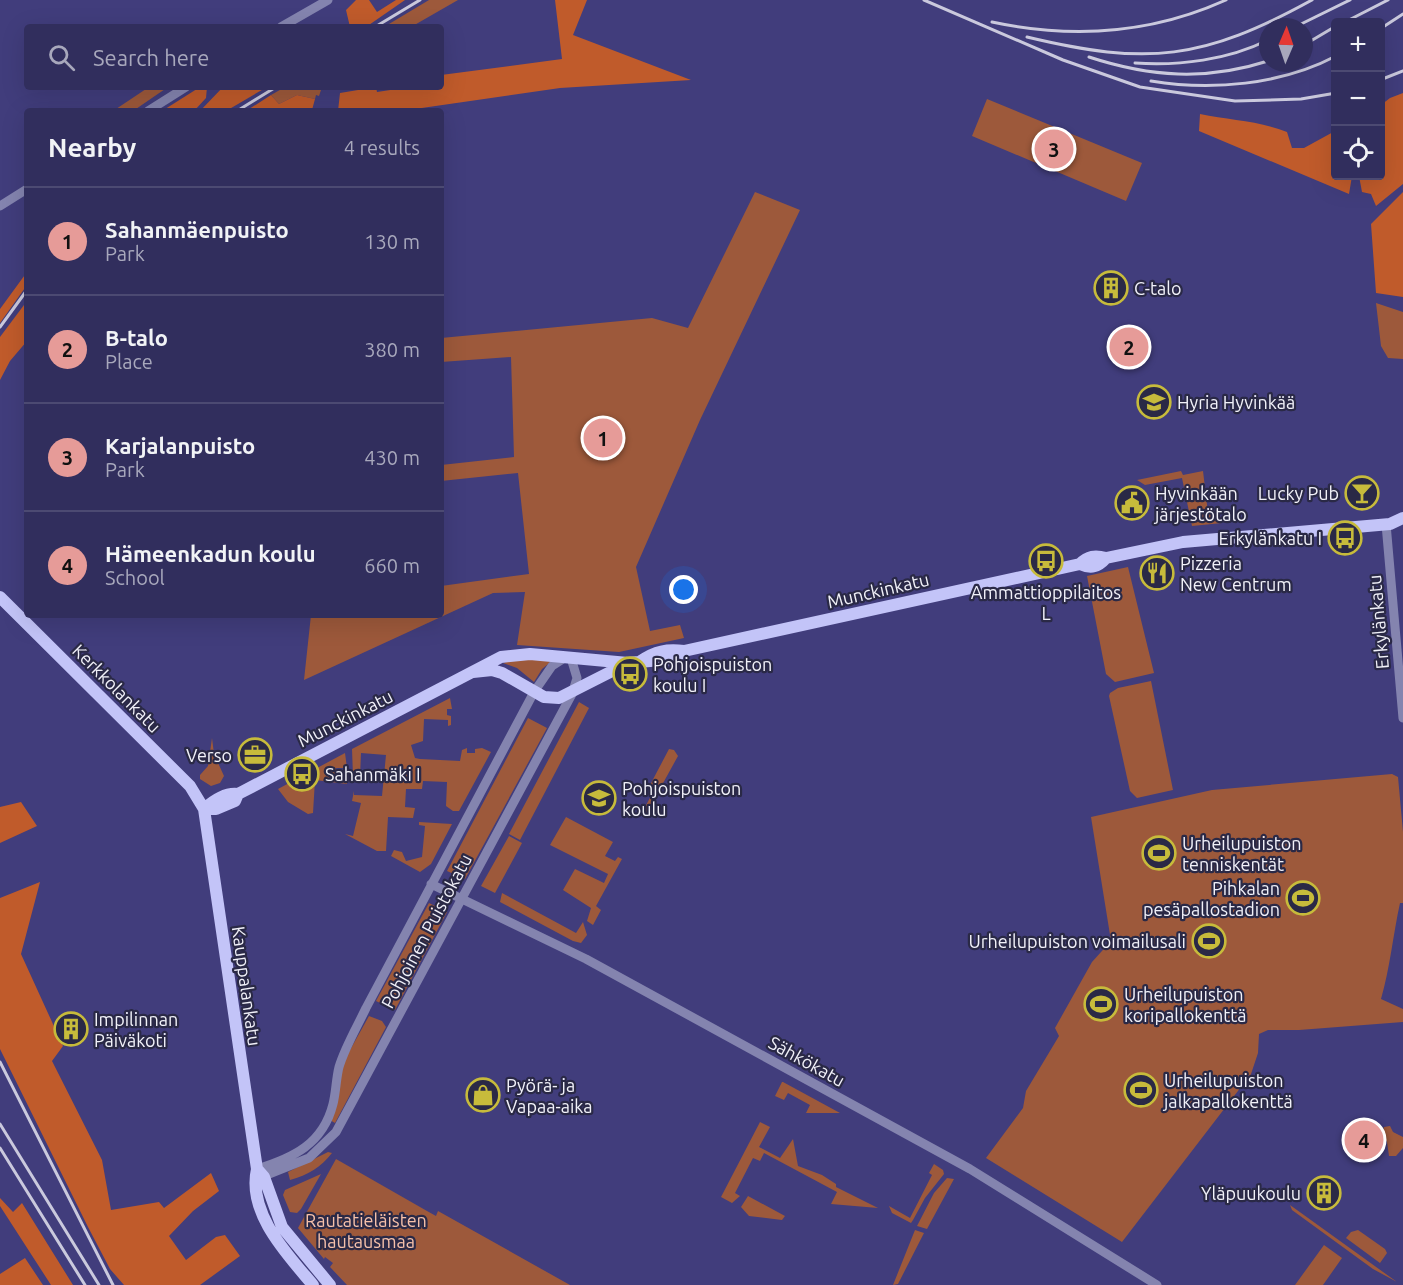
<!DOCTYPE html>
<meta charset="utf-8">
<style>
:root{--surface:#312e5d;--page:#393663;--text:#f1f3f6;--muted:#a8a8bc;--line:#4c4a72;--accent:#e69b98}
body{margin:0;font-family:Ubuntu,sans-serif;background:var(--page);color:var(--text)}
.controls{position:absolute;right:18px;top:18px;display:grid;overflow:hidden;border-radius:6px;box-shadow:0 6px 24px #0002}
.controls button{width:54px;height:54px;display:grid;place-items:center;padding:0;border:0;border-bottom:2px solid var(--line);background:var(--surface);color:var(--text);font:30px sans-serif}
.compass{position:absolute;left:1259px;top:18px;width:54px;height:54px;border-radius:50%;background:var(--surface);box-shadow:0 6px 24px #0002;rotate:2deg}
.you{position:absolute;left:684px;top:590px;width:21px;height:21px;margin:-15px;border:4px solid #fff;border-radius:50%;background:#1a73e8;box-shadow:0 0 0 9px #1a73e833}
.badge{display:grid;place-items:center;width:39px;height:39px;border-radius:50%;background:var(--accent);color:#111;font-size:20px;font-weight:700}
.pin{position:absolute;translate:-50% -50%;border:3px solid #fff;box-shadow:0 2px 6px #0006}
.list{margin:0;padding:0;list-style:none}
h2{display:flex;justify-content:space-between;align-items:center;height:78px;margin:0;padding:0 24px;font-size:26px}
h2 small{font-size:20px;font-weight:400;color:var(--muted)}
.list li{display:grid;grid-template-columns:39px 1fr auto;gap:18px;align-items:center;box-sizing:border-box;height:108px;padding:0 24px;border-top:2px solid var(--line)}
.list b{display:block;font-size:22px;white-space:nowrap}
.list p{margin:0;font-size:20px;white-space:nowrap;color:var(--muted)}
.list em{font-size:20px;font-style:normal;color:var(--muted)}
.icon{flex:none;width:33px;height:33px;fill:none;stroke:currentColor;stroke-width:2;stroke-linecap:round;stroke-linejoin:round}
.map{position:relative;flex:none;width:1403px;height:1285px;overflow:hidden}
.search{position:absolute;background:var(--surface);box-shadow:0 6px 24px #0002;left:24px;top:24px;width:420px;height:66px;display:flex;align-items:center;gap:15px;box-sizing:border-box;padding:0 21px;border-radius:6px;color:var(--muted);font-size:22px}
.panel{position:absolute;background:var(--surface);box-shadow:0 6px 24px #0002;left:24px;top:108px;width:420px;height:510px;border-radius:6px}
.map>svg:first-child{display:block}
</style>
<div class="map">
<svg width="1403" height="1285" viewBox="0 0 1403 1285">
<rect width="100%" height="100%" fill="#413d7c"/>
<path fill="#9d593b" d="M429,0h29l-47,27h-27z
M149,87h19l-35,24h-20z
M285,87h37l-3,9 -3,-1 -1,4 -18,-4 -18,9 -8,-9z
M987,99l155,64 -16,38 -154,-65z
M755,192l45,18 -100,210 -64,147 14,64 30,-6 4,13 -65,14 -102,-7 8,-53 -32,1 -189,87 7,-65h130v-29l88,-12 -11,-101 -77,8v-16l73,-8 -3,-100 -70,5v-24l211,-20 36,10z
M1376,303l27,9v47l-15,-1 -7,-12z
M1181,471l2,4 20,-4 5,42h11l3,10 -30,3 -10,-48 -37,7 -8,-5z
M1128,567l26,106 -39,9 -9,-8 -19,-98z
M523,658l29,3 -10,8 -8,13 -17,-14 -14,-5z
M1151,681l22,109 -36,8 -7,-7 -21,-95 1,-3 8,-5z
M450,698l2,11h-5v6l4,1v9l-3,1v-6l-24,-1 -1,22 -12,4 4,13 5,1 40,2 2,-11 5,-2v5h8v-4l7,-1 9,4 -32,59h-6l-7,-5 1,-24 -24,-1 -1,8h-16l-1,18 10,1 -2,10 -25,-1 -2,34h-9l-32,-17 8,2 8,-33 -9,-2 2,-10v4l28,1 4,-41 -25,-2 -1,24 -7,-1 -1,-27z
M579,702l10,6 -69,132 -11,-6z
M528,718l19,10 -82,151 -18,-8z
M212,738l2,16 10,22 -4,7 -9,3 -11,-7v-4l8,-9z
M669,749l5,1 4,6 -32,58 -4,-1 12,-23 -5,-3z
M345,753l2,15h-11l-1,5 12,1v10l-32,-4 -2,33 -5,1 -20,-12 -10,-13z
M1392,774l6,3 5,55v71h-3c-7,32 -10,65 -19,96l22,10v13l-104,8h-31l-9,4 -1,19 -7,21 -129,168 -136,-84 37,-50 3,-17 33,-55 -4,-8 37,-66 19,-21 -20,-124 121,-27z
M566,817l47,25 -8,14 10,5 3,-4 4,2 -26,47 5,4 -8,15 -6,-4 4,-13 -28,-18 12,-21 29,14 4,-9 -58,-29z
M419,822l33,2 -21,40 -11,8 -29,-16 3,-6 8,2 4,9 16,-4 3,-31 -6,-1z
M509,836l13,7 -27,50 -14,-7z
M502,893l74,40 7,-11 4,13 -6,8 -8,-2 -73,-39z
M429,903l18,9 -52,98 -19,-9z
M369,1016l13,5 4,6 -51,96 -5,-3 15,-61z
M782,1082h1l57,31h-34l4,-8 -22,-12 -4,7 -9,-4z
M760,1122l10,5 -11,20 21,11 13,-19 5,27 24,9 14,9v3l42,21 -47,-4 6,-12 -73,-39 -4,8 -7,-3 -18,35 5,3 -8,7 -11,-6z
M1390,1126l3,6 10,5v11l-7,8h-7l-2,-14 -5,-9 2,-6z
M328,1152l4,1c-11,14 -24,22 -42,27l-2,-8z
M336,1159l91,52 9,5 2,-5 132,74h-223l-17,-18 3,-4 -8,-6 -1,2 -26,-31z
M934,1164l9,6 1,4 -19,24 -12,22 -2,3 -19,-10 -3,-7 21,12 22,-43 -3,-2z
M321,1174l-20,35 -4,4 -7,-1 -7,-17 2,-5z
M947,1178l7,1 -27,50 -10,-3 17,-33z
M748,1196l37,20 -3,4 -33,-4 -8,-9z
M1290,1205l107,77 -24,-13 -81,-59z
M915,1230l9,3 -26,51 -5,1z
M1358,1230l27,19 2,4 -7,10 -34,-25 5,-6z
M1324,1245l18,13 -19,27h-28z"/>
<path fill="#c05b2b" d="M356,0h13l8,12 19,-12h9l-39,27h-16l-4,-17z
M555,0h32l-14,35 118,45 -131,8 -159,23h-63l2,-18 36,-6 1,5 33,-5h31v-12l121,-16z
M200,87h7l-1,11 -12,13h-32z
M223,87h44l-41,24h-26z
M1403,93v91l-27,22 -5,-12 -9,-2 -3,-16h21l1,-71 9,-7z
M271,95l8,9 18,-9 18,4 -3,11 -66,1z
M1200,114c29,6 60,7 87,18l5,16h12l31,-17 1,45h16l-3,18 -150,-63z
M1403,192v105l-27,-4 -5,-69z
M27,272v13l-27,38v-14z
M27,301v40l-17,20 -10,19v-43z
M21,802l16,24 -37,17v-36z
M40,882l-19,72 42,92 -11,15 50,99 9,50 48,-8 5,6 47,-35 8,18 -26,20 -24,25 17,24 30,-23 9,-2 15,21 -40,29h-76l-14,-16 -22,-42 -88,-178v-151z
M0,1198l13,14 9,-9 51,82h-22l-51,-79z
M25,1258l18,27h-43v-11z"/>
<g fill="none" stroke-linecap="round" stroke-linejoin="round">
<path stroke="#8484af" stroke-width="9" d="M281,27l47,-27
M148,111l38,-24
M0,206l27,-17
M1386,524l17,194
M431,884l155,75 384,210 187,116
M257,1169c36,-11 66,-25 76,-65 3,-12 3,-25 6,-37 6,-20 18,-40 27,-59l168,-316 18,-26 14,-9
M259,1178l50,-20 27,-26 236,-438 5,-16 -6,-20"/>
<path stroke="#c3c4f8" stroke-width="12" d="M1080,564c11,5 18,3 26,-6
M0,597l190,189 14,23 53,360c-10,44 30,85 56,116
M641,661c14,-10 26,-12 43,-10l396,-87c8,-8 15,-9 26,-6l77,-16 207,-18 13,-6
M473,672l19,-2 10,3 42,24 15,1 69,-35 44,-4 12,-8
M204,809c9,-8 21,-17 34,-15l263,-137 29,-3 98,9
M204,809h12l19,-8 3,-7
M257,1169l7,8 18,50 48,58"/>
<path stroke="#cac9dd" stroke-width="3" d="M924,0l139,60 77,27 95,14 66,-2 35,-6
M992,22c80,17 159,12 234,-22
M1345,22l43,-22
M375,27l45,-27
M1295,27l55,-27
M1380,29l23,-15
M1027,37c121,29 176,23 285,-37
M1304,45l32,-19
M1089,57c61,20 117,24 179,4
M1135,63c44,3 93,-3 133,-23
M1380,80l23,-9
M1151,81c60,10 130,4 185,-25
M237,111l39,-24
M0,327l27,-37
M0,1062l113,223
M0,1124l99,161
M0,1148l85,137"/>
</g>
<defs>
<g id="building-ring" transform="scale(1.725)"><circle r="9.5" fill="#2a2946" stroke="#c7bb3b" stroke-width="1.5"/><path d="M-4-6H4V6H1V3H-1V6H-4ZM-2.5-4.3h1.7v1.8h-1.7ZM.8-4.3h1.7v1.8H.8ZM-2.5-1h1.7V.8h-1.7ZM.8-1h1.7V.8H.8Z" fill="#c7bb3b"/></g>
<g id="school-ring" transform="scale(1.725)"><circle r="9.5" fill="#2a2946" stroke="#c7bb3b" stroke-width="1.5"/><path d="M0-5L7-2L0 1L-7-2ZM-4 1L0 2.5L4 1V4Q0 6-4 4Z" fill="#c7bb3b"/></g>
<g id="bar-ring" transform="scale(1.725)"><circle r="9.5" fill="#2a2946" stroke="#c7bb3b" stroke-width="1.5"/><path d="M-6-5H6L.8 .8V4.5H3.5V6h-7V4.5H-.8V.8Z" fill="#c7bb3b"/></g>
<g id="civic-ring" transform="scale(1.725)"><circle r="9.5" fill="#2a2946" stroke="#c7bb3b" stroke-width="1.5"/><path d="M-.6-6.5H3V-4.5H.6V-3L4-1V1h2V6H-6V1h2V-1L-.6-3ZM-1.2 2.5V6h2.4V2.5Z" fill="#c7bb3b"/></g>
<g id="bus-ring" transform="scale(1.725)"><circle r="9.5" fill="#2a2946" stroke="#c7bb3b" stroke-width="1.5"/><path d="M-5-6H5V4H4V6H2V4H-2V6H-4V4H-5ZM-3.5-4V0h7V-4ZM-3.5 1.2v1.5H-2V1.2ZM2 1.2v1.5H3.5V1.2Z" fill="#c7bb3b"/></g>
<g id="restaurant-ring" transform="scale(1.725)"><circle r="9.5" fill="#2a2946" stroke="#c7bb3b" stroke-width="1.5"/><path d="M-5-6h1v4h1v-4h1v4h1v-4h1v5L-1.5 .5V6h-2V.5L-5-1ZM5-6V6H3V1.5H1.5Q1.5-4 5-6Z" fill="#c7bb3b"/></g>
<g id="office-ring" transform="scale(1.725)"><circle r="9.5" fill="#2a2946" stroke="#c7bb3b" stroke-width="1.5"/><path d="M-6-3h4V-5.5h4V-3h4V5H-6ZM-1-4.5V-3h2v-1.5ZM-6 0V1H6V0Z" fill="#c7bb3b"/></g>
<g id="stadium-ring" transform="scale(1.725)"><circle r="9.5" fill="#2a2946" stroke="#c7bb3b" stroke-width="1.5"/><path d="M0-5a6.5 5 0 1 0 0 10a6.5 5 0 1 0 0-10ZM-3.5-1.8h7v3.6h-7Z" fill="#c7bb3b"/></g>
<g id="shop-ring" transform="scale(1.725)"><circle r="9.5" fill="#2a2946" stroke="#c7bb3b" stroke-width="1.5"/><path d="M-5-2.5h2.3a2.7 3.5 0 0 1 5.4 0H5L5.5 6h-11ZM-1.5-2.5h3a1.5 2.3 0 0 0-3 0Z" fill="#c7bb3b"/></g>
</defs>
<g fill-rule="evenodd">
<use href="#building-ring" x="1111" y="288"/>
<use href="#school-ring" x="1154" y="402"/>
<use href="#bar-ring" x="1362" y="493"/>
<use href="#civic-ring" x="1132" y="503"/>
<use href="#bus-ring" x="1345" y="538"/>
<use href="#bus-ring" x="1046" y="561"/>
<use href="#restaurant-ring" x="1157" y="573"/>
<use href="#bus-ring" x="630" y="674"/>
<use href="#office-ring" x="255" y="755"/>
<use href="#bus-ring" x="302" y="774"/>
<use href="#school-ring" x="599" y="798"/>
<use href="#stadium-ring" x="1159" y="853"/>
<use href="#stadium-ring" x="1303" y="898"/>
<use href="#stadium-ring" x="1209" y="941"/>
<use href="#stadium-ring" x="1101" y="1004"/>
<use href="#building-ring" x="71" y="1029"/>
<use href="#stadium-ring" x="1141" y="1090"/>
<use href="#shop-ring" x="483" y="1095"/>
<use href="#building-ring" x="1324" y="1193"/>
</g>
<g text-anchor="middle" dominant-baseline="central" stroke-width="4.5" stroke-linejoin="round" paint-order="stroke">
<g font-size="18" fill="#f1f1f9" stroke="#2a2946" text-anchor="start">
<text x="1134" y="288">C-talo</text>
<text x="1177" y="402">Hyria Hyvinkää</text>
<text x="1155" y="493">Hyvinkään<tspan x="1155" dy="21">järjestötalo</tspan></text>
<text x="1339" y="493" text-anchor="end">Lucky Pub</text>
<text x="1322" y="538" text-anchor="end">Erkylänkatu I</text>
<text x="1180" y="563">Pizzeria<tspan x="1180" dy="21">New Centrum</tspan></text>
<text x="1046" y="592" text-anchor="middle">Ammattioppilaitos<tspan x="1046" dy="21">L</tspan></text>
<text x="653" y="664">Pohjoispuiston<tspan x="653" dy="21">koulu I</tspan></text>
<text x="232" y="755" text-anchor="end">Verso</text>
<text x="325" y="774">Sahanmäki I</text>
<text x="622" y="788">Pohjoispuiston<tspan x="622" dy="21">koulu</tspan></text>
<text x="1182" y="843">Urheilupuiston<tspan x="1182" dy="21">tenniskentät</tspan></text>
<text x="1280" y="888" text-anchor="end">Pihkalan<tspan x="1280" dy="21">pesäpallostadion</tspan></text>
<text x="1186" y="941" text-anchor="end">Urheilupuiston voimailusali</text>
<text x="1124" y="994">Urheilupuiston<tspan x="1124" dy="21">koripallokenttä</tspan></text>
<text x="94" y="1019">Impilinnan<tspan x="94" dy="21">Päiväkoti</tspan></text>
<text x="1164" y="1080">Urheilupuiston<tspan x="1164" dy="21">jalkapallokenttä</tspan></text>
<text x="506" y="1085">Pyörä- ja<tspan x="506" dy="21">Vapaa-aika</tspan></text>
<text x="1301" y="1193" text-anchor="end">Yläpuukoulu</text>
</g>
<g font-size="18" fill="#f1f1f9" stroke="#2a2946">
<text transform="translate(878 590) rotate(-13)">Munckinkatu</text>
<text transform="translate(1378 622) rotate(-95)">Erkylänkatu</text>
<text transform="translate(117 688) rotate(45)">Kerkkolankatu</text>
<text transform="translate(345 718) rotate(-27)">Munckinkatu</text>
<text transform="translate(426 931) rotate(-62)">Pohjoinen Puistokatu</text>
<text transform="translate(247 986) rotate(82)">Kauppalankatu</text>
<text transform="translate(807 1061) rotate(29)">Sähkökatu</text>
</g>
<g font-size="18" fill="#f6c1aa" stroke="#2a2946">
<text x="366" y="1220">Rautatieläisten<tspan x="366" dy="21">hautausmaa</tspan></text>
</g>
</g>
</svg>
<div class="controls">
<button>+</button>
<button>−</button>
<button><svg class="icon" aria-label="locate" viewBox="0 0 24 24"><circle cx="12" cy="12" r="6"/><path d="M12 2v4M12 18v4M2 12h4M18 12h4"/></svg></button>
</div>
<svg class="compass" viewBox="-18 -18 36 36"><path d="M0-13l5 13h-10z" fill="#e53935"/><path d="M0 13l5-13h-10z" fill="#a8a8bc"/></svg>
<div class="you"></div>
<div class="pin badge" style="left:603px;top:438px">1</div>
<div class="pin badge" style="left:1129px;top:347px">2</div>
<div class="pin badge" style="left:1054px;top:149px">3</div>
<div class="pin badge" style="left:1364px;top:1140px">4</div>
<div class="search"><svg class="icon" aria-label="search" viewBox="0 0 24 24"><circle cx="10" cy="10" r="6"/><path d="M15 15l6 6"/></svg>Search here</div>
<section class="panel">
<h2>Nearby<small>4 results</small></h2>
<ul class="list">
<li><span class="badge">1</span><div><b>Sahanmäenpuisto</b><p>Park</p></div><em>130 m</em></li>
<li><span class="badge">2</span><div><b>B-talo</b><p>Place</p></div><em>380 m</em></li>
<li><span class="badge">3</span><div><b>Karjalanpuisto</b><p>Park</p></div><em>430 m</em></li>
<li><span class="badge">4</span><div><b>Hämeenkadun koulu</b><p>School</p></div><em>660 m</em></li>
</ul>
</section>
</div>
